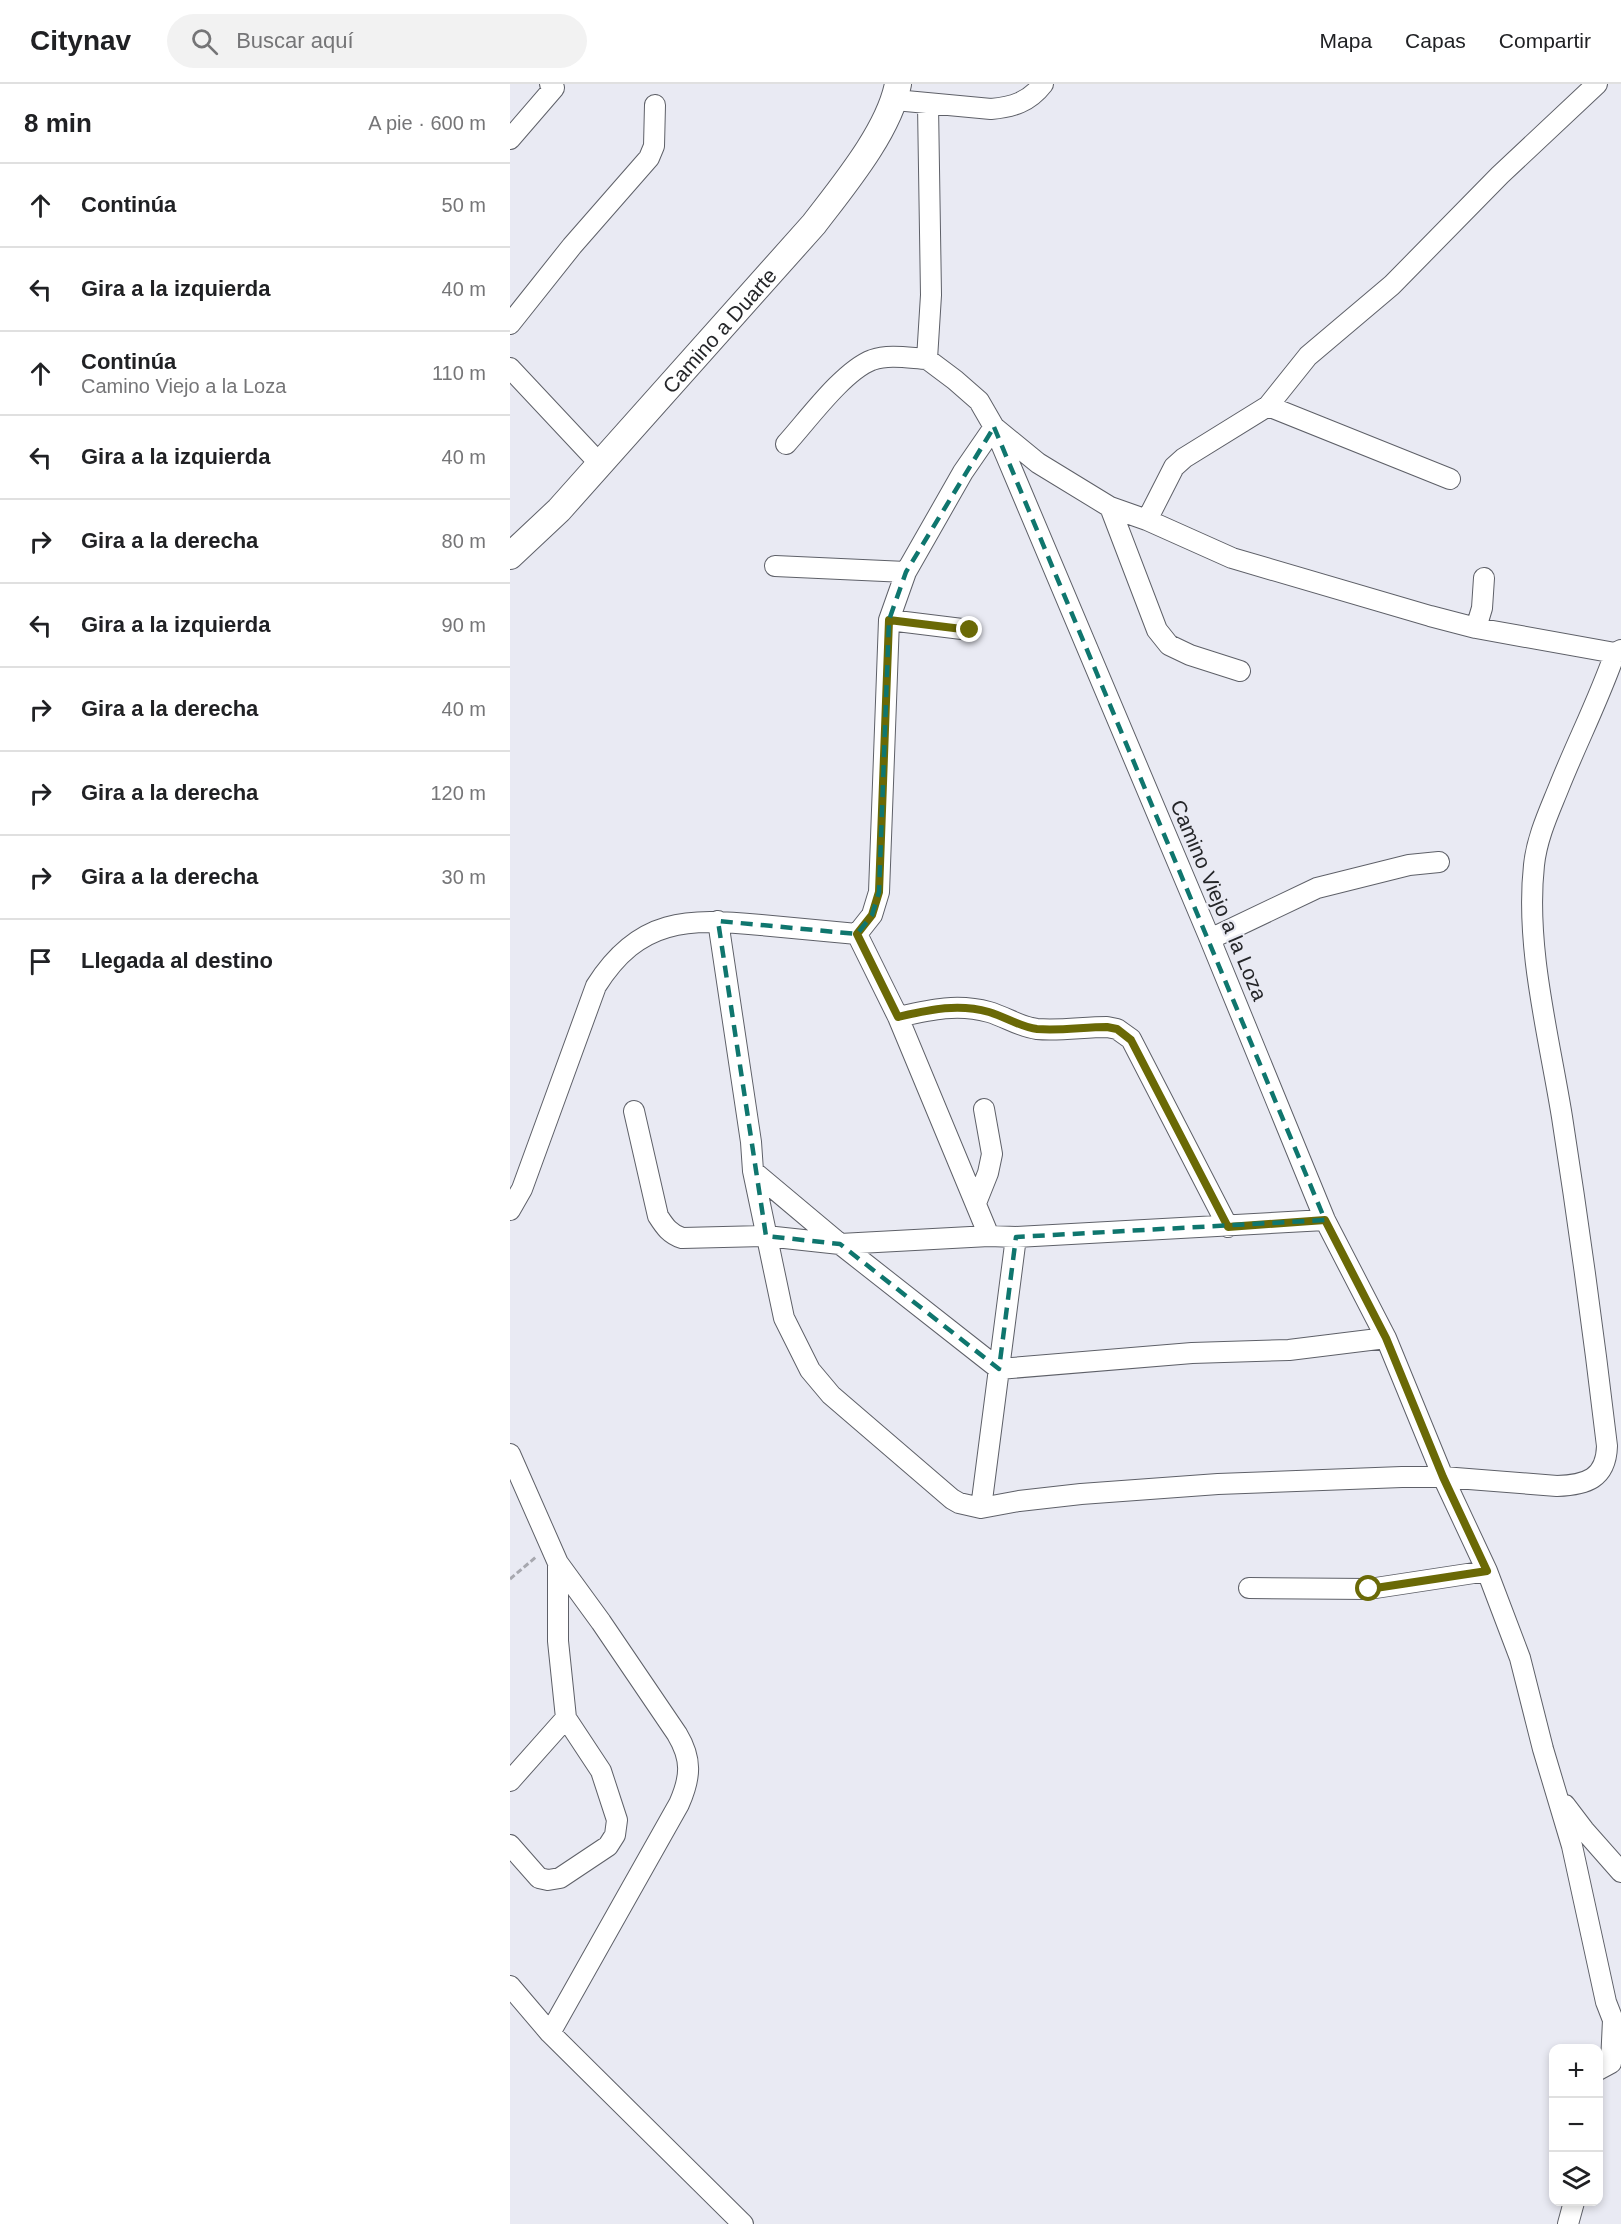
<!DOCTYPE html>
<html lang="es">
<meta charset="utf-8">
<style>
:root{--surface:#fff;--page:#f2f2f2;--text:#202124;--muted:#757577;--line:#e0e0e0}
body{margin:0;font-family:Helvetica,sans-serif;background:var(--page);color:var(--text)}
.controls{position:absolute;right:18px;bottom:18px;display:grid;overflow:hidden;border-radius:12px;box-shadow:0 3px 9px #0003}
.controls button{width:54px;height:54px;display:grid;place-items:center;padding:0;border:0;border-bottom:2px solid var(--line);background:var(--surface);color:var(--text);font:30px sans-serif}
.stop{position:absolute;width:18px;height:18px;margin:-14px;border:4px solid #6a6906;border-radius:50%;background:#fff}
.stop.end{background:#6a6906;border-color:#fff;box-shadow:0 2px 6px #0008}
.list{margin:0;padding:0;list-style:none}
h2{display:flex;justify-content:space-between;align-items:center;height:78px;margin:0;padding:0 24px;font-size:26px}
h2 small{font-size:20px;font-weight:400;color:var(--muted)}
.list li{display:grid;grid-template-columns:39px 1fr auto;gap:18px;align-items:center;box-sizing:border-box;height:84px;padding:0 24px;border-top:2px solid var(--line)}
.list b{display:block;font-size:22px;white-space:nowrap}
.list p{margin:0;font-size:20px;white-space:nowrap;color:var(--muted)}
.list em{font-size:20px;font-style:normal;color:var(--muted)}
.icon{flex:none;width:33px;height:33px;fill:none;stroke:currentColor;stroke-width:2;stroke-linecap:round;stroke-linejoin:round}
.map{position:relative;flex:none;width:1111px;height:2140px;overflow:hidden}
header{display:flex;align-items:center;gap:36px;box-sizing:border-box;height:84px;padding:0 30px;background:var(--surface);border-bottom:2px solid var(--line)}
header strong{font-size:28px}
nav{display:flex;gap:33px;margin-inline-start:auto;font-size:21px}
.search{width:420px;height:54px;background:var(--page);display:flex;align-items:center;gap:15px;box-sizing:border-box;padding:0 21px;border-radius:33px;color:var(--muted);font-size:22px}
main{display:flex}
aside{flex:1;background:var(--surface)}
.map>svg:first-child{display:block}
</style>
<header>
<strong>Citynav</strong>
<div class="search"><svg class="icon" aria-label="search" viewBox="0 0 24 24"><circle cx="10" cy="10" r="6"/><path d="M15 15l6 6"/></svg>Buscar aquí</div>
<nav><a>Mapa</a><a>Capas</a><a>Compartir</a></nav>
</header>
<main>
<aside>
<h2>8 min<small>A pie · 600 m</small></h2>
<ul class="list">
<li><svg class="icon" aria-label="ahead" viewBox="0 0 24 24"><path d="M12 20V5M6 11l6-6 6 6"/></svg><div><b>Continúa</b></div><em>50 m</em></li>
<li><svg class="icon" aria-label="left" viewBox="0 0 24 24"><path d="M17 20v-9H6M10 6l-5 5 5 5"/></svg><div><b>Gira a la izquierda</b></div><em>40 m</em></li>
<li><svg class="icon" aria-label="ahead" viewBox="0 0 24 24"><path d="M12 20V5M6 11l6-6 6 6"/></svg><div><b>Continúa</b><p>Camino Viejo a la Loza</p></div><em>110 m</em></li>
<li><svg class="icon" aria-label="left" viewBox="0 0 24 24"><path d="M17 20v-9H6M10 6l-5 5 5 5"/></svg><div><b>Gira a la izquierda</b></div><em>40 m</em></li>
<li><svg class="icon" aria-label="right" viewBox="0 0 24 24"><path d="M7 20v-9h11M14 6l5 5-5 5"/></svg><div><b>Gira a la derecha</b></div><em>80 m</em></li>
<li><svg class="icon" aria-label="left" viewBox="0 0 24 24"><path d="M17 20v-9H6M10 6l-5 5 5 5"/></svg><div><b>Gira a la izquierda</b></div><em>90 m</em></li>
<li><svg class="icon" aria-label="right" viewBox="0 0 24 24"><path d="M7 20v-9h11M14 6l5 5-5 5"/></svg><div><b>Gira a la derecha</b></div><em>40 m</em></li>
<li><svg class="icon" aria-label="right" viewBox="0 0 24 24"><path d="M7 20v-9h11M14 6l5 5-5 5"/></svg><div><b>Gira a la derecha</b></div><em>120 m</em></li>
<li><svg class="icon" aria-label="right" viewBox="0 0 24 24"><path d="M7 20v-9h11M14 6l5 5-5 5"/></svg><div><b>Gira a la derecha</b></div><em>30 m</em></li>
<li><svg class="icon" aria-label="arrive" viewBox="0 0 24 24"><path d="M6 21V4h12l-3 4 3 4H6"/></svg><div><b>Llegada al destino</b></div></li>
</ul>
</aside>
<div class="map">
<svg width="1111" height="2140" viewBox="0 0 1111 2140">
<rect width="100%" height="100%" fill="#e9eaf3"/>
<g fill="none" stroke-linecap="round" stroke-linejoin="round">
<g stroke="#5e6068" stroke-width="22">
<path id="minor" d="M385,16l96,9c22,-2 38,-7 52,-25
M0,55l44,-51 -4,-4
M0,240l62,-78 77,-88 5,-12 1,-41
M417,275l28,21 24,21 15,26 216,512 115,281 61,118 57,139 44,94 33,87 23,91 29,97 34,156 7,18 -2,43 -13,7
M417,275l4,-64 -3,-190
M0,284l90,96
M758,322l182,73
M276,360c21,-23 57,-73 86,-84 17,-6 37,-2 55,-1
M600,423l47,123 12,15 21,10 50,16
M637,436l27,-53 10,-9 84,-52 40,-50 84,-71 108,-110 97,-91
M265,482l131,6
M379,536l81,10
M966,544l6,-20 2,-30
M208,837l33,221 2,29 31,147 26,52 21,25 121,104 7,4 22,5 38,-7 62,-7 137,-10 184,-7h41l114,9c29,-1 49,-7 50,-40 -13,-110 -28,-220 -45,-329 -13,-81 -37,-170 -28,-252 3,-28 15,-53 25,-78 18,-45 40,-88 56,-134
M700,855l107,-51 92,-23 30,-3
M388,933c31,-7 59,-14 91,-5 17,5 31,15 48,17 23,2 47,-2 70,-2l10,2 14,10 97,188
M124,1027l24,105c7,11 12,18 24,22l84,-2 74,8 149,-8 27,1 309,-17
M243,1087l87,73 159,125 193,-16 97,-3 97,-12
M466,1119l12,-30 4,-19 -8,-45
M0,1126l12,-21 74,-203c43,-68 91,-68 165,-61 32,3 64,6 96,9
M479,1152l-91,-219 -41,-83 15,-19 7,-23 10,-272 17,-48 57,-100 31,-45 44,36 72,44 37,13 85,38 198,58 46,12 139,25 6,-3
M0,1370l48,109 43,59 76,112c15,25 14,43 2,70l-129,229
M471,1424l35,-271
M739,1504l120,1 118,-18
M0,1697l56,-63
M1055,1721l19,25 37,42
M0,1761l29,33 9,2 12,-2 48,-32 7,-11 2,-15 -16,-49 -35,-53 -8,-77v-78
M0,1902l40,47 193,191
M1058,2140l6,-22"/>
</g>
<g stroke="#5e6068" stroke-width="28">
<g id="tertiary">
<path id="s1" d="M0,472l49,-46 255,-286c29,-38 75,-93 84,-140"/>
</g>
</g>
<path stroke="#a7a8af" stroke-width="3" stroke-dasharray="6 3" stroke-linecap="butt" d="M0,1495l26,-22"/>
<use href="#minor" stroke="#fff" stroke-width="20"/>
<use href="#tertiary" stroke="#fff" stroke-width="26"/>
</g>
<g fill="none" stroke-linecap="round" stroke-linejoin="round">
<path stroke="#6a6906" stroke-width="8" d="M460,546l-81,-10 -10,272 -7,23 -15,19 41,83c31,-7 59,-14 91,-5 17,5 31,15 48,17 23,2 47,-2 70,-2l10,2 14,11 97,187 97,-7 61,118 57,139 44,94 -118,18"/>
</g>
<path fill="none" stroke="#0f766e" stroke-width="4.5" stroke-dasharray="12 8" stroke-linejoin="round" d="M484,343l331,793 -309,17 -17,132 -159,-125 -74,-8 -48,-315 139,13 15,-19 7,-23 10,-272 17,-48z"/>
<g text-anchor="middle" dominant-baseline="central" stroke-width="4.5" stroke-linejoin="round" paint-order="stroke">
<g font-size="21" fill="#252629" stroke="#e9eaf3">
<text stroke="none"><textPath href="#s1" startOffset="308">Camino a Duarte</textPath></text>
<text transform="translate(709 816) rotate(67)">Camino Viejo a la Loza</text>
</g>
</g>
</svg>
<div class="controls">
<button>+</button>
<button>−</button>
<button><svg class="icon" aria-label="layers" viewBox="0 0 24 24"><path d="M12 4l9 5-9 5-9-5zM3 14l9 5 9-5"/></svg></button>
</div>
<div class="stop" style="left:859px;top:1505px"></div>
<div class="stop end" style="left:460px;top:546px"></div>
</div>
</main>
